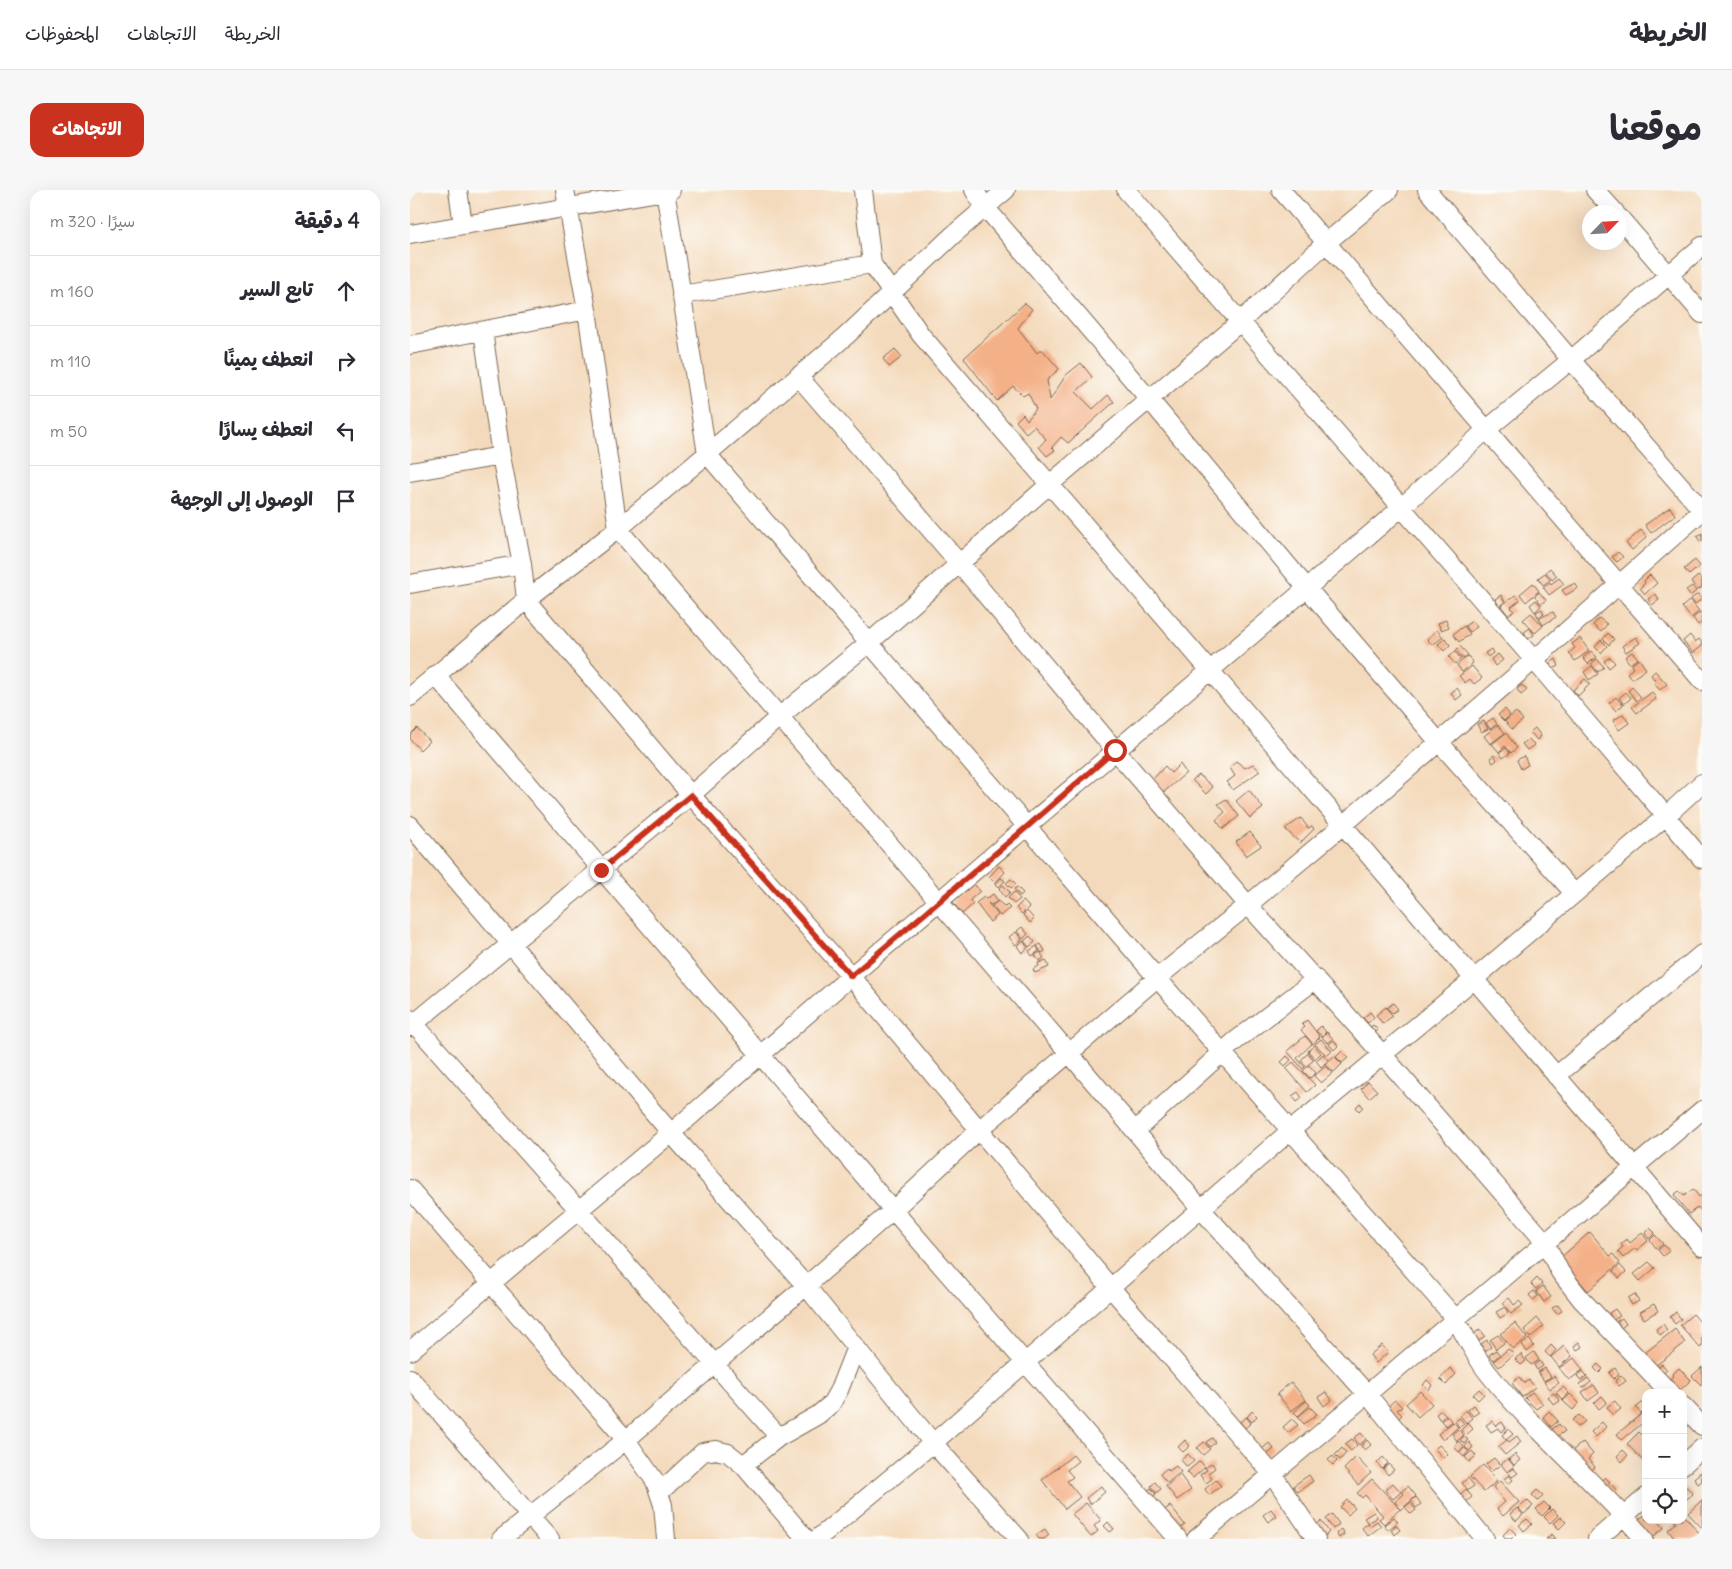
<!DOCTYPE html>
<html lang="ar">
<meta charset="utf-8">
<style>
:root{--surface:#fff;--page:#f7f7f7;--text:#2b2b33;--muted:#7c7c81;--line:#e1e1e2;--accent:#c8321e}
body{margin:0;font-family:Delius,"Playpen Sans Arabic",sans-serif;background:var(--page);color:var(--text);direction:rtl}
.controls{position:absolute;right:15px;bottom:15px;display:grid;overflow:hidden;border-radius:10px;box-shadow:0 5px 20px #0002}
.controls button{width:45px;height:45px;display:grid;place-items:center;padding:0;border:0;border-bottom:1px solid var(--line);background:var(--surface);color:var(--text);font:25px sans-serif}
.compass{position:absolute;left:1172px;top:15px;width:45px;height:45px;border-radius:50%;background:var(--surface);box-shadow:0 5px 20px #0002;rotate:65deg}
.stop{position:absolute;width:15px;height:15px;margin:-11px;border:4px solid #c8321e;border-radius:50%;background:#fff}
.stop.end{background:#c8321e;border-color:#fff;box-shadow:0 1px 5px #0008}
.list{margin:0;padding:0;list-style:none}
h2{display:flex;justify-content:space-between;align-items:center;height:65px;margin:0;padding:0 20px;font-size:21px}
h2 small{font-size:16px;font-weight:400;color:var(--muted)}
.list li{display:grid;grid-template-columns:32px 1fr auto;gap:15px;align-items:center;box-sizing:border-box;height:70px;padding:0 20px;border-top:1px solid var(--line)}
.list b{display:block;font-size:19px;white-space:nowrap}
.list em{font-size:16px;font-style:normal;color:var(--muted)}
.icon{flex:none;width:28px;height:28px;fill:none;stroke:currentColor;stroke-width:2;stroke-linecap:round;stroke-linejoin:round}
.map{position:relative;flex:none;width:1292px;height:1349px;overflow:hidden;direction:ltr;border-radius:15px}
header{display:flex;align-items:center;gap:30px;box-sizing:border-box;height:70px;padding:0 25px;background:var(--surface);border-bottom:1px solid var(--line)}
header strong{font-size:24px}
nav{display:flex;gap:28px;margin-inline-start:auto;font-size:18px}
.intro{display:flex;align-items:center;justify-content:space-between;box-sizing:border-box;height:120px;padding:0 30px}
h1{margin:0;font-size:35px}
.button{padding:12px 22px;border-radius:15px;background:var(--accent);color:#fff;font-size:18px;font-weight:700}
main{display:flex;gap:30px;padding:0 30px}
aside{flex:1;background:var(--surface);border-radius:15px;box-shadow:0 5px 20px #0002}
.map>svg:first-child{display:block}
</style>
<header>
<strong>الخريطة</strong>
<nav><a>الخريطة</a><a>الاتجاهات</a><a>المحفوظات</a></nav>
</header>
<div class="intro"><h1>موقعنا</h1><a class="button">الاتجاهات</a></div>
<main>
<div class="map">
<svg width="1292" height="1349" viewBox="0 0 1292 1349">
<rect width="100%" height="100%" fill="#fdfcf7"/>
<filter id="ink" filterUnits="userSpaceOnUse"><feTurbulence type="fractalNoise" baseFrequency=".02" numOctaves="2"/><feDisplacementMap in="SourceGraphic" scale="10" xChannelSelector="R" yChannelSelector="G"/><feConvolveMatrix kernelMatrix="1 2 1 2 8 2 1 2 1" color-interpolation-filters="sRGB"/></filter>
<filter id="wash" filterUnits="userSpaceOnUse"><feTurbulence type="fractalNoise" baseFrequency=".0096" numOctaves="4" result="noise"/><feDisplacementMap in="SourceGraphic" scale="20" xChannelSelector="R" yChannelSelector="G"/><feGaussianBlur stdDeviation="1.12" result="paint"/><feColorMatrix in="noise" values="0 0 0 0 0 0 0 0 0 0 0 0 0 0 0 0 0 1.4 0 .05"/><feComposite in="paint" operator="in"/></filter>
<g filter="url(#wash)">
<rect width="100%" height="100%" fill="#f4dabc"/>
<g id="blocks">
<path fill="#f4b087" d="M615,113l7,6 -14,19 19,25 5,-4 17,20 -12,11 3,20 16,-25 15,-12 11,14 -16,15 17,17 15,-14 6,7 -46,41 -7,-6 -9,10 3,3 -8,6 -8,-9 7,-8 -12,-13 -8,7 -10,-12 7,-7 4,6 9,-11 -8,-16 -5,3 -10,-10 -16,15 -33,-43z
M485,159l7,8 -13,10 -6,-8z
M1260,317l5,8 -24,18 -6,-8z
M1231,340l6,7 -15,13 -6,-7z
M1292,343v8l-2,1 -3,-6z
M1208,362l5,5 -6,5 -5,-5z
M1285,370l5,6 -11,9 -5,-6z
M1140,378l7,8 -5,4 -6,-8z
M1135,383l5,7 -7,5 -5,-7z
M1240,385l7,8 -12,11 -5,-6 5,-5 -1,-2z
M1288,386l4,4v7l-4,3 -7,-8z
M1149,388l5,6 -15,11 -6,-8 7,-5 1,2z
M1123,393l6,8 -13,11 -6,-8z
M1165,393l3,5 -12,7 -4,-5z
M1282,396l4,5 -6,5 -4,-6z
M1129,402l7,8 -5,4 -6,-8z
M1246,404l3,6 -7,5 -4,-6z
M1288,404l4,5 -7,5 -4,-5z
M1091,405l4,7 -6,4 -4,-7z
M1105,405l5,5 -9,7 3,4 -6,4 -7,-9z
M1126,410l5,6 -6,6 -5,-7z
M1280,410l9,11 -8,7 -9,-11z
M1132,419l2,5 -6,3 -2,-5z
M1143,422l3,5 -13,8 -4,-7z
M1290,422l2,2v8l-4,3 -5,-7z
M1121,423l12,13 -8,7 -12,-13z
M1189,428l8,6 -6,8 -8,-7z
M1036,430l3,7 -8,3 -3,-7z
M1062,431l5,6 -7,5 -5,-6z
M1054,436l6,8 -11,8 -6,-8z
M1120,438l4,7 -6,4 -4,-7z
M1027,440l6,7 -11,8 -5,-6z
M1198,443l6,6 -5,6 -6,-6z
M1280,445l5,7 4,-3 3,4v3l-9,7 -10,-12z
M1226,447l4,6 -14,9 -4,-6z
M1035,448l5,7 -6,6 -6,-7z
M1170,448l9,13 -14,10 -6,-8 6,-5 -3,-4z
M1191,450l6,6 -6,7 -6,-6z
M1050,456l8,9 -5,4 -7,-9z
M1081,459l2,4 -5,4 -3,-4z
M1181,461l6,6 -9,7 -5,-6z
M1045,462l6,7 -6,5 -6,-7z
M1222,462l6,6 -8,6 -5,-7z
M1088,464l5,6 -8,6 -4,-7z
M1058,466l5,7 -11,9 -5,-7z
M1200,467l5,6 -6,5 -5,-7z
M1146,469l3,7 -6,3 -3,-6z
M1187,469l7,8 -6,5 -7,-8z
M1229,469l7,10 -14,10 -5,-6 6,-5 -2,-3z
M1062,476l10,12 -8,6 -4,-5 -5,4 -6,-7z
M1182,476l6,8 -9,6 -5,-8z
M1245,481l12,13 -7,6 -6,-6 2,-2 -5,-7z
M1175,489l5,5 -12,12 -5,-6z
M1112,495l5,5 -6,5 -4,-6z
M1222,497l9,10 -4,4 -9,-10z
M1047,498l5,7 -6,5 -5,-7z
M1216,502l5,6 -7,6 -5,-6z
M1242,502l4,7 -19,14 -5,-6z
M1206,507l7,8 -7,6 -7,-8z
M1095,519l5,6 -6,6 -6,-6z
M1106,522l7,8 -11,9 -7,-8z
M1213,524l6,9 -10,7 -6,-9z
M1083,528l4,6 -7,5 -4,-6z
M1074,531l4,8 -7,3 -4,-8z
M1088,535l7,8 -15,11 -6,-8z
M7,538l12,13 -9,9 -10,-11v-4z
M1125,538l6,8 -4,4 -7,-8z
M1096,543l11,15 -6,5 -6,-7 -6,6 -7,-8z
M1119,549l5,6 -7,5 -5,-6z
M1096,558l4,5 -7,5 -4,-6z
M1084,565l3,5 -4,3 -3,-5z
M1114,566l4,9 -7,4 -4,-9z
M826,571l9,7 8,-4 7,7 -27,19 -6,-8 8,-6 -5,-8z
M770,574l6,9 -22,19 -12,-12 13,-14 6,7z
M789,585l14,12 -7,7 -14,-14z
M839,600l14,18 -13,10 -14,-17z
M816,609l13,17 -16,13 -7,-9 9,-8 -7,-8z
M891,628l7,10 4,-2 2,3 -14,14 -15,-14z
M840,642l11,14 -15,10 -10,-14z
M589,676l6,6 -10,11 -6,-6z
M591,688l4,3 -6,6 -3,-3z
M601,689l5,5 -5,4 -5,-5z
M563,693l7,8 -10,9 3,4 -11,10 -10,-13z
M593,695l7,7 -5,5 -6,-8z
M607,697l6,6 -3,3 -6,-7z
M604,702l6,7 -6,5 -6,-6z
M583,704l5,7 -7,4 -3,-2 10,12 -8,7 -14,-19 8,-6 2,2z
M588,711l7,6 2,-2 3,3 -10,8 -8,-10z
M613,711l6,6 -7,7 -6,-6z
M617,721l7,8 -4,4 -7,-8z
M612,737l6,7 -5,5 -6,-8z
M606,742l6,8 -7,5 -6,-8z
M620,746l5,6 -6,5 -5,-6z
M613,751l5,7 -6,5 -5,-7z
M631,754l4,7 -3,2 -5,-7z
M627,756l2,5 -7,5 -3,-5z
M630,762l4,6 -5,3 -4,-6z
M636,770l3,7 -14,6 -2,-4 6,-3 -1,-3z
M983,813l5,6 -6,4 -5,-5z
M976,817l6,9 -9,8 -7,-9z
M960,822l4,5 -6,6 -5,-5z
M897,830l13,17 -7,7 -12,-14 4,-3 -3,-3z
M963,835l5,5 -6,6 -6,-5z
M911,836l5,6 -4,4 -6,-5z
M917,842l6,7 -5,4 -6,-6z
M895,846l7,8 -15,14 8,9 -2,2 -16,-18z
M911,849l11,12 -5,5 -12,-12z
M924,850l4,6 -4,4 -5,-6z
M904,855l7,8 -6,6 -7,-8z
M932,861l6,7 -6,5 -6,-6z
M898,863l6,7 -8,6 -5,-6z
M913,864l5,6 -3,4 -1,-1 1,1 -4,3 -5,-6z
M877,866l4,4 -6,6 -4,-4z
M924,866l8,8 -8,8 -9,-8z
M883,872l22,23 -8,7 -21,-24z
M899,875l7,8 -6,5 -7,-7z
M916,876l7,7 -12,10 -7,-7z
M958,891l9,10 -8,7 -8,-9z
M888,902l4,6 -5,4 -5,-6z
M950,913l3,4 -4,4 -3,-4z
M1283,999l6,8 3,-2v17l-4,-5 -9,7 -15,-19 5,-4 5,5z
M1240,1038l5,5 -6,6 -4,-5z
M1180,1042l20,24 3,-2 7,9 -32,28 -28,-33z
M1232,1043l6,8 -11,9 -2,-2 -12,10 -5,-7 5,-4 -2,-3 6,-5 3,4z
M1245,1045l8,9 -6,5 -7,-9z
M1254,1055l5,6 -6,5 -5,-6z
M1239,1072l6,6 -15,13 -6,-7z
M1210,1075l6,7 -7,6 -6,-7z
M1127,1088l5,6 -6,5 -5,-5z
M1133,1096l8,11 -7,5 -8,-11z
M1124,1101l4,5 -5,4 -4,-5z
M1225,1104l4,7 -7,4 -4,-7z
M1099,1108l5,7 5,-4 4,4 -12,9 -8,-11z
M1244,1114l4,7 -14,8 -4,-7z
M1148,1115l4,6 -5,3 -5,-6z
M1095,1117l3,6 -8,5 -4,-6z
M1205,1119l5,7 -7,4 -4,-7z
M1266,1122l5,7 -6,5 -5,-7z
M1283,1124l9,10v22l-2,2 -20,-23z
M1127,1128l7,8 -14,12 -6,-8z
M1212,1128l4,6 -5,4 -4,-7z
M1105,1133l12,15 -14,11 -13,-15z
M1253,1134l4,6 -7,5 -4,-6z
M1070,1139l5,7 -6,5 -5,-7z
M1265,1139l10,14 -30,23 -10,-13z
M1088,1145l6,8 -8,6 -6,-9z
M1119,1149l5,7 -7,6 -5,-8z
M1077,1150l4,7 -6,4 -4,-7z
M1169,1152l3,5 -5,3 -3,-4z
M972,1155l6,7 -12,11 -6,-8z
M1141,1155l5,5 -6,7 -5,-5z
M1154,1156l8,10 -13,11 -8,-10z
M1098,1159l6,5 -15,13 -5,-6z
M1086,1160l4,5 -7,5 -4,-5z
M1124,1162l5,8 -8,5 -5,-7z
M1111,1164l5,7 -5,4 -6,-6z
M1164,1168l9,12 -14,10 -10,-12z
M1130,1171l3,5 -6,4 -3,-5z
M1188,1174l5,5 -4,4 -5,-5z
M1252,1174l5,6 -6,5 -5,-5z
M1292,1177v19l-10,-10z
M1040,1178l6,6 -10,11 -6,-6z
M1135,1178l6,9 -7,4 -6,-9z
M1205,1178l4,6 -5,5 -5,-6z
M1269,1178l12,12 -12,11 -10,-11 5,-5 -1,-1z
M1173,1181l4,5 -6,4 -4,-4z
M1211,1185l5,6 -7,5 -4,-5z
M1144,1186l5,7 -9,6 -6,-7z
M1109,1187l5,6 5,-3 6,7 -13,10 -10,-14z
M1178,1188l3,4 -8,6 -4,-4z
M1017,1190l5,5 -3,5 -6,-5z
M881,1192l15,18 -15,11 -14,-17z
M1184,1195l5,8 -11,8 -6,-9z
M1153,1197l6,6 -6,7 -7,-7z
M1069,1199l5,5 -6,6 -5,-5z
M1010,1201l12,13 -14,13 -12,-13z
M916,1202l6,8 -8,6 -6,-9z
M1122,1202l11,12 -7,5 -11,-11z
M1144,1203l6,8 -6,4 -6,-8z
M1160,1204l9,9 -6,7 -10,-9z
M1192,1206l5,6 -8,7 -5,-6z
M985,1210l7,7 -5,3 5,5 -6,6 -11,-12z
M896,1211l4,4 -12,11 -4,-4z
M1205,1211l6,8 -8,6 -6,-8z
M1233,1212l3,6 -5,5 -5,-5z
M1064,1215l5,7 -6,4 -5,-6z
M900,1217l7,7 -13,10 -6,-7z
M1031,1220l5,5 -6,5 -4,-6z
M1056,1220l6,8 -6,5 -6,-8z
M1236,1220v10l-24,20 -5,-6z
M842,1221l5,5 -5,6 -5,-5z
M1139,1221l9,10 -7,6 -8,-10z
M1169,1225l6,6 -7,6 -6,-7z
M1037,1226l5,6 -6,4 -5,-5z
M836,1227l5,6 -6,5 -5,-6z
M1050,1228l4,6 -5,3 -4,-6z
M882,1229l6,6 -10,8 -5,-6z
M1082,1231l4,5 6,-4 4,6 -5,4 -3,-4 -7,4 -5,-7z
M1043,1232l5,5 -15,13 -5,-6z
M1192,1232l4,5 -10,10 -5,-5z
M1058,1233l5,6 -7,6 -5,-5z
M1149,1234l6,7 -7,5 -6,-7z
M1048,1239l6,6 -7,6 -5,-7z
M1098,1239l5,5 -7,6 -4,-5z
M1229,1242l7,7v25l-19,-20z
M951,1243l5,6 -7,6 -5,-7z
M1054,1246l4,4 -4,4 -4,-4z
M1107,1246l4,6 -16,13 -7,-8 9,-7 2,2z
M802,1248l3,4 -5,5 -4,-5z
M942,1249l5,6 -6,6 -6,-7z
M775,1250l5,6 -7,6 -5,-5z
M957,1250l4,5 -6,5 -4,-4z
M1048,1251l6,5 -5,6 -5,-5z
M794,1252l6,7 -7,6 -6,-7z
M1059,1252l4,5 -4,4 -4,-4z
M1173,1252l10,12 -5,5 7,8 -5,5 -18,-21z
M859,1253l5,6 -7,6 -5,-6z
M1029,1255l9,9 -5,4 -8,-9z
M932,1258l4,5 -6,7 -5,-5z
M1054,1258l5,3 -5,6 -4,-4z
M1213,1260l5,5 -6,7 -5,-6z
M1062,1261l4,5 -7,6 -4,-5z
M778,1264l6,7 -7,6 -6,-7z
M1105,1264l5,6 -6,5 -5,-6z
M663,1265l5,6 -11,9 6,7 -6,4 13,16 -15,12 -23,-29z
M923,1266l4,5 -4,4 -5,-5z
M946,1267l15,16 -13,12 -14,-16z
M973,1267l5,6 -6,6 -5,-6z
M1084,1268l6,7 -8,6 -6,-7z
M1098,1269l6,7 -7,6 -6,-8z
M790,1271l5,6 -12,11 -6,-6z
M802,1273l3,5 -7,5 4,6 -6,4 -6,-8 7,-5 -2,-2z
M979,1274l5,6 -6,5 -5,-6z
M1073,1275l14,16 -13,11 -14,-15z
M766,1276l5,6 -14,11 -7,-9 7,-6 2,3z
M1103,1278l5,5 -6,4 -4,-5z
M1291,1282l1,9 -4,3 -4,-6z
M770,1285l11,15 -14,10 -11,-14z
M899,1285l4,6 -15,11 -5,-6z
M1099,1285l4,5 -5,4 -4,-5z
M1195,1287l5,5 -7,7 -5,-6z
M1058,1288l6,8 -6,4 -6,-7z
M962,1289l28,30 -16,15 -5,-5 4,-3 -18,-21 -3,3 -5,-5z
M806,1290l5,6 -12,9 -4,-6z
M1090,1291l19,21 -16,14 -6,-7 8,-7 -12,-15z
M745,1292l6,7 -5,4 -5,-7z
M983,1293l8,9 -8,7 -8,-9z
M1201,1294l5,6 -6,6 -5,-6z
M691,1296l4,6 -15,12 -4,-6z
M998,1296l8,10 -15,14 -6,-8 9,-8 -2,-3z
M1277,1297l6,7 -10,8v-12z
M741,1298l5,6 -5,5 -6,-6z
M1056,1299l6,8 -6,5 -6,-7z
M1127,1300l6,5 -5,6 -6,-6z
M1006,1307l5,7 -5,4 -5,-7z
M937,1310l8,8 -7,7 -8,-8z
M1117,1310l6,6 -9,8 -6,-6z
M1292,1310v28l-14,-15z
M1134,1312l6,6 -8,8 -6,-7z
M676,1313l15,17 -7,6 4,5 -7,6 -19,-23z
M1000,1313l6,7 -5,4 -6,-7z
M760,1316l15,19 -8,6 -15,-19z
M1107,1318l6,7 -7,6 -6,-7z
M861,1319l6,7 -9,6 -5,-7z
M1142,1319l6,6 -8,8 -6,-6z
M964,1322l3,5 -9,6 -4,-5z
M922,1324l7,10 -6,5 -7,-10z
M1236,1324v6h12l6,8 -14,11 -16,-16z
M1273,1324l17,20 -5,5h-20l-7,-9 8,-7 -2,-3h9z
M984,1327l4,5 -10,8 -4,-5z
M1150,1327l6,5 -7,7 -6,-6z
M1117,1329l5,5 -8,7 -5,-6z
M911,1331l8,11 -4,4 -9,-11z
M967,1331l4,5 -13,10 -6,-8 6,-5 2,3z
M698,1332l6,7 -4,3 -6,-6z
M986,1335l4,5 -6,5 -3,-5z
M1100,1338l6,6 -5,5h-5l-3,-4z
M635,1339l4,6 -5,4h-5l-3,-4z
M931,1339l3,5 -5,4 -3,-5z
M1142,1344l4,5h-10z"/>
</g>
</g>
<g filter="url(#ink)">
<use href="#blocks" fill-opacity="0" stroke="#7c6855" stroke-width="1"/>
<g fill="none" stroke-linecap="round" stroke-linejoin="round">
<g stroke="#7c6855" stroke-width="20">
<path id="minor" d="M48,0l5,35
M155,0l22,120 31,219 451,524 132,156 166,185 118,145
M255,0l42,264 450,524 298,340c11,19 21,40 34,56 48,60 106,107 155,165
M453,0l9,74 49,71 422,490 359,422
M564,0l11,17 164,192 157,188 132,154 136,152
M716,0l408,470 168,199
M871,0l421,491
M1017,0l144,170 131,150
M1185,0l20,22
M1210,28l82,96
M0,44l261,-44
M271,105l191,-31
M73,141l18,125 21,108 4,36 165,195 160,181 259,311 163,188 43,64
M0,155l177,-35
M388,186l162,188 155,186 133,155 134,149 163,188 15,30 21,27 89,94
M0,282l91,-16
M0,394l112,-20
M26,486l457,534 285,329
M0,507l116,-97 92,-71 89,-75 139,-118 107,-101 53,-45
M0,635l261,308 135,153 127,157 86,96
M0,829l369,418
M0,837l281,-232 88,-78 91,-75 180,-158 190,-162 86,-79 63,-53
M1146,886l146,-122
M725,941l99,-89 82,-63
M0,999l216,251 29,41 8,24 3,34
M0,1161l261,-218 180,-157 550,-468 85,-78 85,-70 131,-114
M0,1188l140,161
M1273,1216l19,20
M333,1275l36,-28 39,-22 13,-11 8,-14 17,-43
M1273,1275l19,-17
M250,1302l43,-40 13,-2 12,3 15,12 63,74
M91,1349l125,-99 180,-154 87,-76 86,-80 178,-152 91,-73 95,-80 191,-165 168,-149
M407,1349l116,-96 357,-312 184,-152 192,-163 36,-33
M786,1349l506,-429
M1187,1349l49,-42"/>
</g>
<use href="#minor" stroke="#fff" stroke-width="18"/>
</g>
</g>
<g fill="none" stroke-linecap="round" stroke-linejoin="round" filter="url(#ink)">
<path stroke="#c8321e" stroke-width="6" d="M191,680l90,-75 160,181 177,-150 87,-76"/>
</g>
</svg>
<div class="controls">
<button>+</button>
<button>−</button>
<button><svg class="icon" aria-label="locate" viewBox="0 0 24 24"><circle cx="12" cy="12" r="6"/><path d="M12 2v4M12 18v4M2 12h4M18 12h4"/></svg></button>
</div>
<svg class="compass" viewBox="-18 -18 36 36"><path d="M0-13l5 13h-10z" fill="#e53935"/><path d="M0 13l5-13h-10z" fill="#7c7c81"/></svg>
<div class="stop" style="left:705px;top:560px"></div>
<div class="stop end" style="left:191px;top:680px"></div>
</div>
<aside>
<h2>4 دقيقة<small>سيرًا · 320 m</small></h2>
<ul class="list">
<li><svg class="icon" aria-label="ahead" viewBox="0 0 24 24"><path d="M12 20V5M6 11l6-6 6 6"/></svg><div><b>تابع السير</b></div><em>160 m</em></li>
<li><svg class="icon" aria-label="right" viewBox="0 0 24 24"><path d="M7 20v-9h11M14 6l5 5-5 5"/></svg><div><b>انعطف يمينًا</b></div><em>110 m</em></li>
<li><svg class="icon" aria-label="left" viewBox="0 0 24 24"><path d="M17 20v-9H6M10 6l-5 5 5 5"/></svg><div><b>انعطف يسارًا</b></div><em>50 m</em></li>
<li><svg class="icon" aria-label="arrive" viewBox="0 0 24 24"><path d="M6 21V4h12l-3 4 3 4H6"/></svg><div><b>الوصول إلى الوجهة</b></div></li>
</ul>
</aside>
</main>
